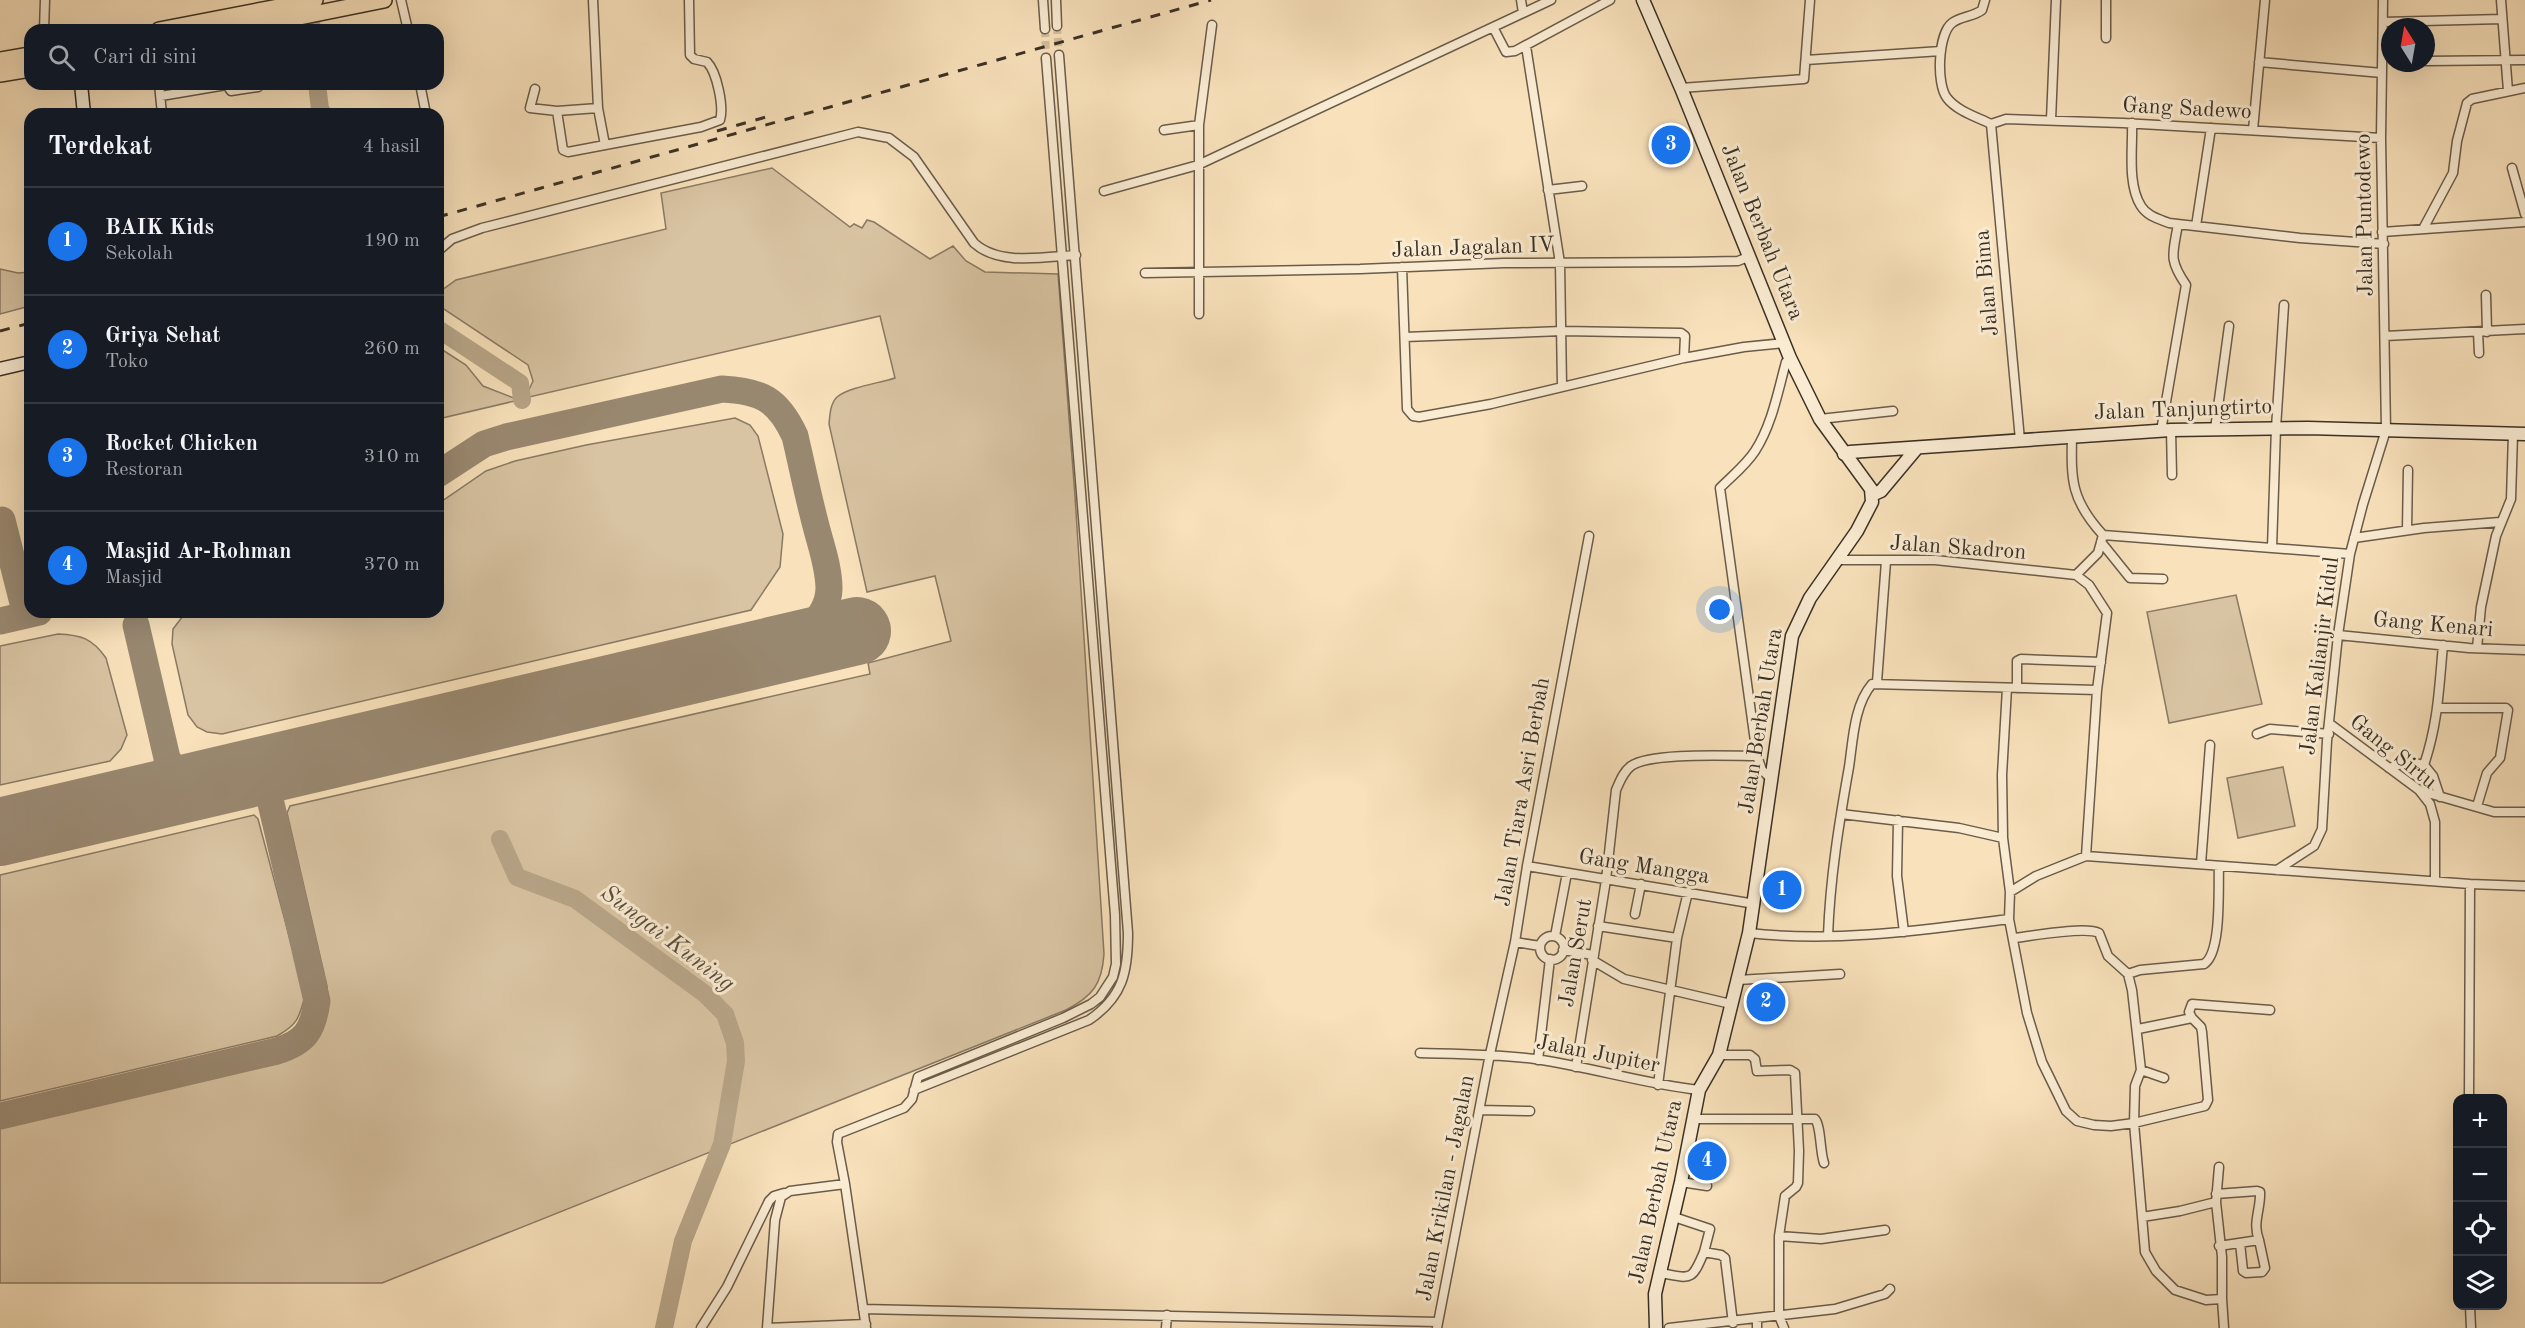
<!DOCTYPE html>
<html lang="id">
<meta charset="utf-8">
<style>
:root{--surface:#171b24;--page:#20242c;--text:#f1f3f6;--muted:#9ea1a6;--line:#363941;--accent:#1a73e8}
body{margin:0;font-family:"Old Standard TT",serif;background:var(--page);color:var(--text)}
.controls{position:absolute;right:18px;bottom:18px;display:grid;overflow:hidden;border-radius:12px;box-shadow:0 6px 24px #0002}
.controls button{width:54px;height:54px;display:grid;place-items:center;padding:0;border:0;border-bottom:2px solid var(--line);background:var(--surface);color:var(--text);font:30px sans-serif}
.compass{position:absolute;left:2381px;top:18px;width:54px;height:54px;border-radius:50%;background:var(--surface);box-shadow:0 6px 24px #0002;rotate:349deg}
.you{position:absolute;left:1720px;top:610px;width:21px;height:21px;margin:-15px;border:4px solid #fff;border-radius:50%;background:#1a73e8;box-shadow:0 0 0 9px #1a73e833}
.badge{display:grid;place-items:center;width:39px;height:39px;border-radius:50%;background:var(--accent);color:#fff;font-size:20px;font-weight:700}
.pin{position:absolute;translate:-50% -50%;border:3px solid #fff;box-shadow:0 2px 6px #0006}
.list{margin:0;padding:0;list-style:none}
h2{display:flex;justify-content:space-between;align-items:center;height:78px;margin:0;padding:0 24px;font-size:26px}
h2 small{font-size:20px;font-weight:400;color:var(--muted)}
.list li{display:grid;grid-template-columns:39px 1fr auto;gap:18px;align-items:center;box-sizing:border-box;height:108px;padding:0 24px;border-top:2px solid var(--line)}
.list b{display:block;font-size:22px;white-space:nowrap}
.list p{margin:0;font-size:20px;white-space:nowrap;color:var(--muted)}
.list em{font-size:20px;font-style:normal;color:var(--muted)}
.icon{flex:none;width:33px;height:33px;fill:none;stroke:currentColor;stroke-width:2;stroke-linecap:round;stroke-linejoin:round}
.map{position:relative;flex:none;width:2525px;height:1328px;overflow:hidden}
.search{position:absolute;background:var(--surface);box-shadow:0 6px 24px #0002;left:24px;top:24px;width:420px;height:66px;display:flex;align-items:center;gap:15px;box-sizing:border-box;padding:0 21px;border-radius:18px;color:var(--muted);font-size:22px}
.panel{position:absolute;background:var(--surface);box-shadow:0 6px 24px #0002;left:24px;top:108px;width:420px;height:510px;border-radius:18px}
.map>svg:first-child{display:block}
</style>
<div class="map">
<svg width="2525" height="1328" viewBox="0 0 2525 1328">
<rect width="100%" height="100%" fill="#f8e1bb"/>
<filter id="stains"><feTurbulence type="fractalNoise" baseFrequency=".00333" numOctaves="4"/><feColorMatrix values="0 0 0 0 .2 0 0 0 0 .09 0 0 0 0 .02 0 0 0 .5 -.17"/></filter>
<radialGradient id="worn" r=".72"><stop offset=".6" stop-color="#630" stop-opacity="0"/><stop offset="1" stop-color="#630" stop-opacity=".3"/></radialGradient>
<path fill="#d8c3a2" stroke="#897a64" stroke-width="1.5" d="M772,168l78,59 4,-3 8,4 5,-8 7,2 56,37 23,-13 13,15 19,11 73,2 17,222 29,458c-2,30 -11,42 -38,56l-684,273h-382v-157l288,-68c29,-20 41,-35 39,-72l-40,-173 3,-7 580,-132 -2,-11 83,-22 -16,-65 -68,16 -38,-168c1,-9 1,-20 8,-27 12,-10 43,-14 58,-19l-15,-62 -355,82 8,-17 -5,-16 -90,-60v-12l18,-13 210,-51 -5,-36z
M0,269l18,4 12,-1v34l-30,8z
M438,347l28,18 17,21 36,14 -81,19z
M735,418l15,7 8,11 25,98 -3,33 -29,43 -529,124 -15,-2 -10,-5 -9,-12 -16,-71 1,-15 13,-17h252v-108l48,-33 29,-10 71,-16z
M2236,595l26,109 -93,19 -22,-111z
M58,634c23,1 34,4 48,24l21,77 -6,14 -11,12 -110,24v-139z
M2283,767l12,59 -57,12 -11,-60z
M254,815l4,4 47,177c-6,22 -7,28 -28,40l-277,65v-226z"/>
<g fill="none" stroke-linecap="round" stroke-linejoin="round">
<path stroke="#b7a588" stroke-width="18" d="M309,0l3,30
M317,84l3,25 3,5
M438,329l82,54 2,17
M500,839l17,38 58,22 130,95 20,20 10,29 1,18 -14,83 -39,97 -19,87"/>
<path stroke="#998870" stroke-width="27" d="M438,474l46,-30 22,-7 216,-48c39,2 56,10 73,47 7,30 13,60 21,90 5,20 13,41 13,63 -1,32 -35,53 -61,62
M2,520l24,95
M0,621l39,-9
M136,625l31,133c1,20 -3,27 -18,39
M167,758c10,17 18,23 38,26
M237,775l21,6 12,18
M0,1116l277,-65c28,-9 36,-20 40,-50l-47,-202 3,-21 17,-15"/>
<path stroke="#998870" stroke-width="68" d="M0,832l857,-201"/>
<path stroke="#d2be9d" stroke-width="8" stroke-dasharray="8 4" stroke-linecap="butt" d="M1057,26l2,29
M1045,29l1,29"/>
<g stroke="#6a5c4a" stroke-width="11">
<path id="street" d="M401,0l7,30
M593,0l5,108 7,37 96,-18 19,-7c4,-13 -3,-48 -13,-58l-13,-3 -4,-4 -1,-55
M1043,0l2,29
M1056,0l1,26
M1521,0l2,13
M1985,0l-3,10c-9,7 -21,6 -30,13 -14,11 -16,61 -5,75 10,13 30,19 44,26
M2106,0v38
M2501,0l7,91
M2383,22l119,-3
M1493,27l13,25 9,-1 95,-51
M44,30l1,-30
M1526,46l34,217 2,123
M1806,60l135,-9
M2426,61l99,-1
M2259,62l123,11
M159,84l3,30
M226,84l5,7 27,-4
M420,84l6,30
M1681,88l123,-9 6,-79
M535,89l-5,19 27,3 6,39 5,2 37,-7
M161,96l65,-11
M557,111l41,-3
M2051,120l5,-120
M2132,123c1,25 -5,61 9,83 6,10 18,13 28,17l131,15 84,6
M1991,124l15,-5 117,4 258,15
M1991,124l29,316
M1164,130l35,-5
M2253,130l12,-130
M2512,168l13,46
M1548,190l34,-4
M1104,191l94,-26 353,-165
M2196,226l15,-98
M2423,229l30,-56 4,-32 10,-38 5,-4 53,-11
M2382,232l143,-10
M438,251l14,-12 30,-11 376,-96 31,6 25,19 60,86c25,23 70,14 102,12
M1402,267l5,142 6,7 6,1 72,-13 193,-46 60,-11 40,-4
M1145,273l215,-4 144,-6 183,-1 51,-1 10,-4
M2486,295l1,37
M1199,314v-189l13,-100
M2478,332l1,21
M2385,336l140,-7
M1405,337l157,-6 119,2 4,3 -1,22
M1820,419l73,-8
M2215,429l14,-103
M2171,430l1,45
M2161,431l25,-146c-18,-26 -13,-31 -8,-61
M2072,435c-1,46 -1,65 31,100l-5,18 -22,22 13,10 18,28 -10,77 -11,166
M2407,530l1,-60
M2103,535l247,19
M2354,538l70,-10 76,-6
M2101,542l29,36 33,1
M2272,548l4,-120 8,-123
M1836,560h99l141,15
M2338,635l131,13 56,2
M2477,648l4,-41 15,-71 15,-37 2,-65
M1877,682l9,-121
M2007,688l-5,87 1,63 7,54 -1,27 18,94 15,49 24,49 11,10 17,4 17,1 23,-3 11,129 11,19 19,19 31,10 16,-1 2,29
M2017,688v-27l4,-2 80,3
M2439,708h67l2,2 -8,48 -13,15 -10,33
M2330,724l89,66 11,14 5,18v58
M2257,734l13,-5 59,5
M2424,765l9,11 7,21
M2389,768l19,-6 16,3c14,-42 15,-76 19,-120
M1772,780l-10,-10 -5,-14 -37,-268c12,-12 26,-23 35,-37 17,-26 23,-60 31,-89l4,-4
M2421,791l73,21h31
M1841,814l118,14 44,10
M1898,820l-1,56 7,56
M2201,864l9,-119
M1527,866l228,38
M2277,870l37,-24 8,-17 5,-88 11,-106 12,-81 13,-50 23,-74 -5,-292 2,-138
M2010,892l26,-16 50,-20 384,28 55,2
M1635,914l6,-30
M1598,926l79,12
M1749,933c87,10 174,-3 260,-14
M1555,936l12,-63
M1828,936c2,-57 11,-113 21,-169 4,-27 5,-62 23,-83l225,6
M1540 948a12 12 0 1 1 24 0a12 12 0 1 1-24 0Z
M2014,938c17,-2 72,-12 85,-5l9,23 20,18 4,16 9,80 -6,16 -1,37 71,-17 3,-6 -6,-68 -1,-5 -9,-9 -54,11
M1515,942l25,4
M1563,950l30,5
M1592,960l32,19 107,25
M2128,974l12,-4 64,-6c18,-11 14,-76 15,-98
M1738,980l102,-6
M2192,1018l-3,-6 3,-8 78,6
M1420,1053c39,1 77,1 115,6 56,8 109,25 164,31
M1719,1055h31l5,4 2,12 33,-1 5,3 4,78 -1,32 -2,4 -11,9 -6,40v80l5,12
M1538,1060l12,-101
M1576,1067l30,-187 10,-90c4,-9 7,-18 15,-24 20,-14 99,-10 126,-10
M2141,1070l23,8
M1658,1085l19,-147 11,-46
M914,1090l175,-70c34,-23 39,-48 39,-87l-69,-878
M2469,1098l1,-214
M1480,1110l50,1
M1694,1119h121c6,7 5,33 9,44
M1681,1182l26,4
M2216,1194l41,-3 3,1c1,17 -8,31 -1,48l-40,6
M2216,1202l6,55v42
M1674,1217l36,12 -6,23 17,3 4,3 8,65
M2142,1217l38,-6 36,-9 3,-35
M1779,1236l42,3 64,-9
M2240,1243l3,28 3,2 16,-1 3,-4 -6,-28
M1660,1273c31,5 31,10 44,-21
M2470,1306l1,22
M863,1309l575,13
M1757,1319v9
M701,1328l26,-41 42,-86 5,-5 10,-3
M767,1328l8,-108 6,-23 9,-6 55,-7
M767,1328l99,-4
M866,1328l-21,-144 -8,-42 1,-8 66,-26 8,-9 6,-22 145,-59 28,-14 9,-7 13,-20 3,-13 -1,-49 -69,-857
M1166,1328l1,-13
M1437,1328l53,-274 25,-112 12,-76 62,-330
M1669,1328l166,-19 50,-15 5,-5"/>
</g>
<g stroke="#3a3025" stroke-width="15">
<path id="secondary" d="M1643,0l38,88 109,270 30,61 51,70 1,13 -15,29 -47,67 -18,38 -43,297 -30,122 -20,35 -18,92 -26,112 1,34
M81,84l3,30
M0,369l30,-7
M1844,454l6,-2 321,-22 137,-2 217,6
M1872,495l9,-4 36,-43"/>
</g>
<g stroke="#3a3025" stroke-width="18">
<path id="highway" d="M159,30l156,-30
M234,30l150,-30
M0,60l30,-5
M0,74l30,-5"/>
</g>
<use href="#street" stroke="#faecd3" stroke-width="8"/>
<use href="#secondary" stroke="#faecd3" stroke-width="12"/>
<use href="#highway" stroke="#f8e1bb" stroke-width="15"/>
<path stroke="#3a3025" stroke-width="3" stroke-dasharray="10 10" stroke-linecap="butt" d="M717,131l49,-14
M438,217l773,-217
M0,331l30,-8"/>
</g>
<g text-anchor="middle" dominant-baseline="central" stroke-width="6" stroke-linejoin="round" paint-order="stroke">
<g font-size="22" fill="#3a3025" stroke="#faecd3">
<text transform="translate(2187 109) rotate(3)">Gang Sadewo</text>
<text transform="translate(2365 215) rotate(-91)">Jalan Puntodewo</text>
<text transform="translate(1762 232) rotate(68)">Jalan Berbah Utara</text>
<text transform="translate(1473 248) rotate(-2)">Jalan Jagalan IV</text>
<text transform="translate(1987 283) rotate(-95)">Jalan Bima</text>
<text transform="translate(2183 410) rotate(-2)">Jalan Tanjungtirto</text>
<text transform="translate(1958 548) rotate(4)">Jalan Skadron</text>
<text transform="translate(2433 625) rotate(5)">Gang Kenari</text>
<text transform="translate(2320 656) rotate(-83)">Jalan Kalianjir Kidul</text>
<text transform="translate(1761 721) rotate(-81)">Jalan Berbah Utara</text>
<text transform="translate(2393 752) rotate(39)">Gang Sirtu</text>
<text transform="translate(1523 792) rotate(-80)">Jalan Tiara Asri Berbah</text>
<text transform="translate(1644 867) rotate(9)">Gang Mangga</text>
<text transform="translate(1576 953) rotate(-80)">Jalan Serut</text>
<text transform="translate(1598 1054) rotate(11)">Jalan Jupiter</text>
<text transform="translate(1446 1188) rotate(-79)">Jalan Krikilan - Jagalan</text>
<text transform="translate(1656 1192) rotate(-78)">Jalan Berbah Utara</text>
</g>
<g font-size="24" font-style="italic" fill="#594d3e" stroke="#faecd3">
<text transform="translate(667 939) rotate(37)">Sungai Kuning</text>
</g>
</g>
<rect width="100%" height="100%" filter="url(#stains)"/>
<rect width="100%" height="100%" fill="url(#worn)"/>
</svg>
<div class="controls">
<button>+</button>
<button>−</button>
<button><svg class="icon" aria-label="locate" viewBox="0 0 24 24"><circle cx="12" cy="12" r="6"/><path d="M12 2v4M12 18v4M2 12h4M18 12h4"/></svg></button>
<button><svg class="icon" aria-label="layers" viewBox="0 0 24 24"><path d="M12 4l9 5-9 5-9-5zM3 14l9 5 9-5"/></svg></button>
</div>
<svg class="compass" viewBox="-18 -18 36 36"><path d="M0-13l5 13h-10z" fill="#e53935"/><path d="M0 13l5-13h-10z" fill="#9ea1a6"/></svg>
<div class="you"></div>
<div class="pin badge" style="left:1782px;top:890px">1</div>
<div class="pin badge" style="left:1766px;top:1002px">2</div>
<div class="pin badge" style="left:1671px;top:145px">3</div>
<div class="pin badge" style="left:1707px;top:1161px">4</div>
<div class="search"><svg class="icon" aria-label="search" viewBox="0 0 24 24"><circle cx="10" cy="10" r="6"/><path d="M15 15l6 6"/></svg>Cari di sini</div>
<section class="panel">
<h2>Terdekat<small>4 hasil</small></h2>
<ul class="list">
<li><span class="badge">1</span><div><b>BAIK Kids</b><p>Sekolah</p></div><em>190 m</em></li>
<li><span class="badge">2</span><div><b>Griya Sehat</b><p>Toko</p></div><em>260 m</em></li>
<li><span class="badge">3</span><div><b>Rocket Chicken</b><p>Restoran</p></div><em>310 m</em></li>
<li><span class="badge">4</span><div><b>Masjid Ar-Rohman</b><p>Masjid</p></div><em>370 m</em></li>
</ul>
</section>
</div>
